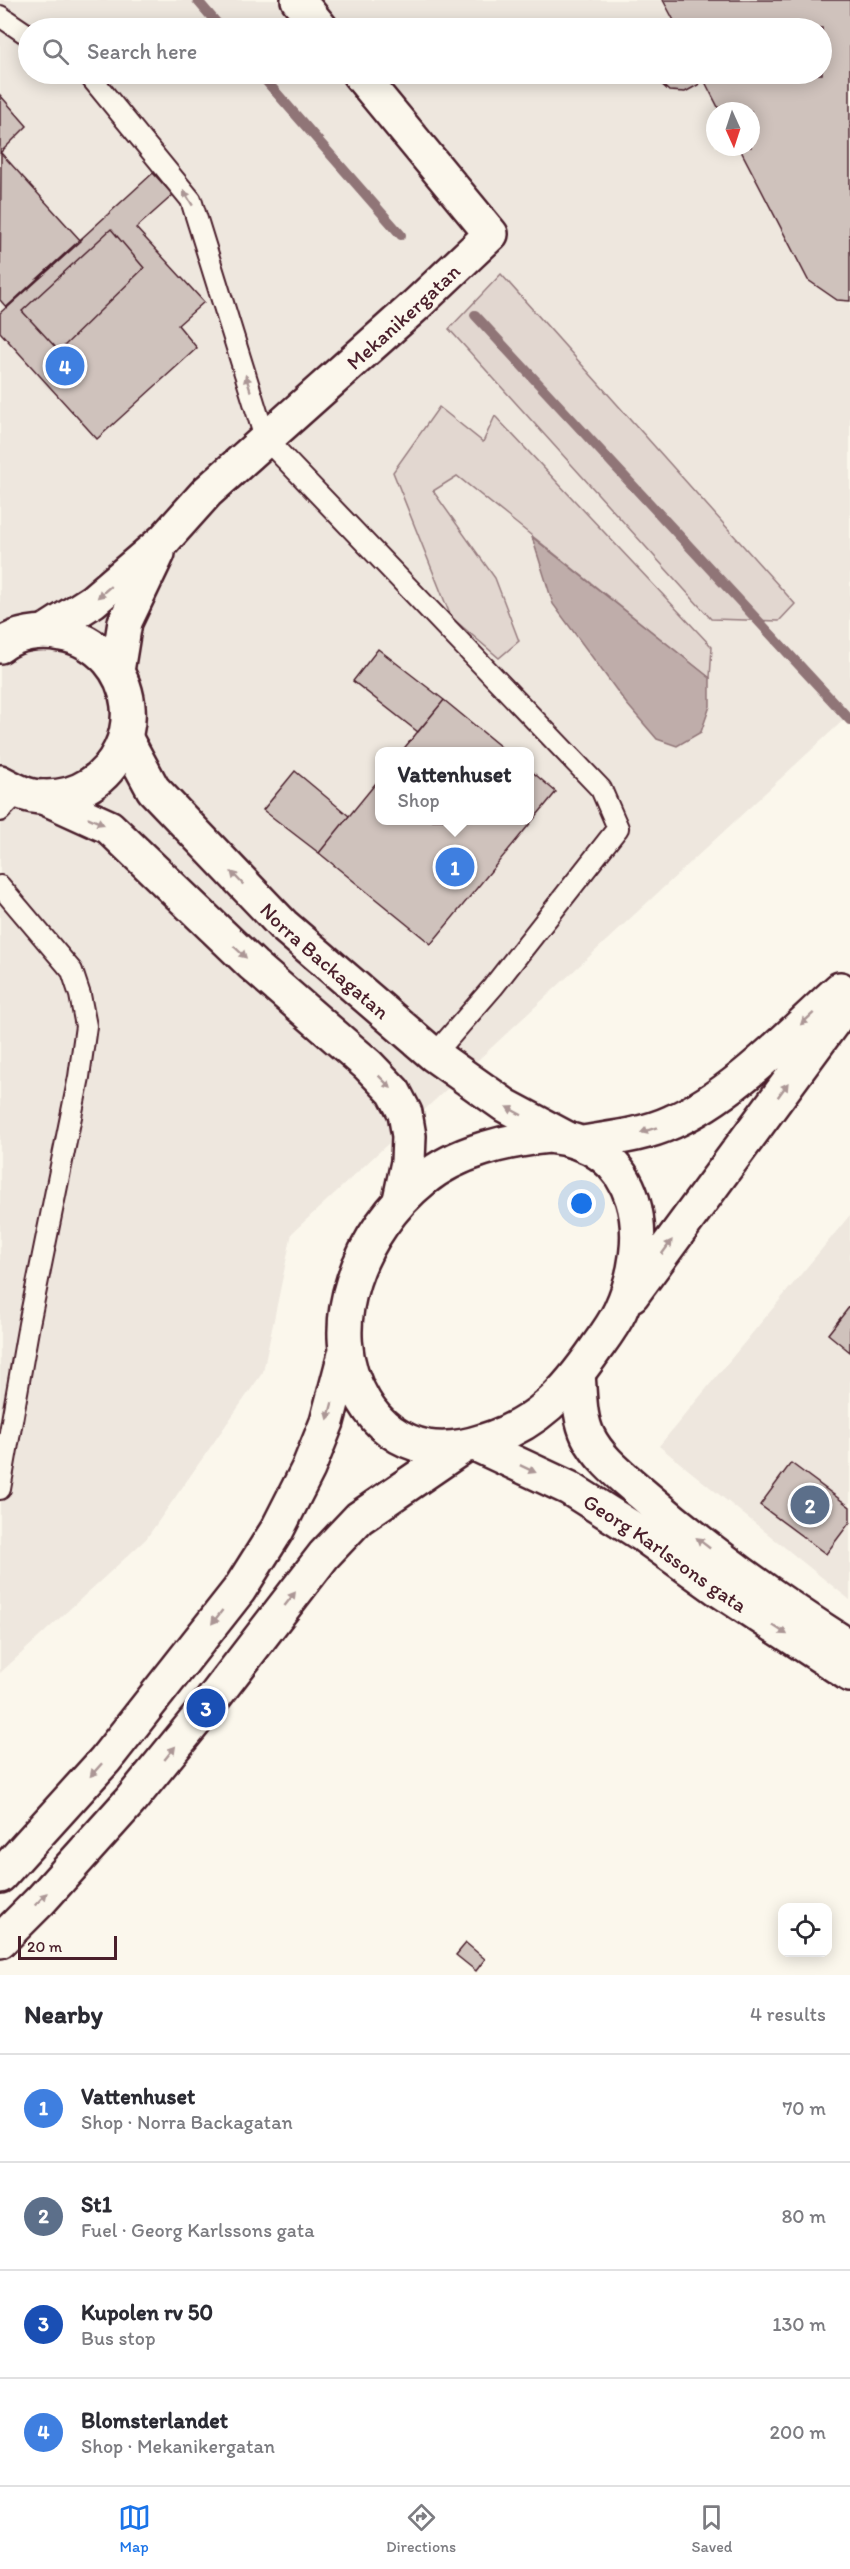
<!DOCTYPE html>
<meta charset="utf-8">
<style>
:root{--surface:#fff;--page:#f2f2f3;--text:#2b2b33;--muted:#7c7c81;--line:#e1e1e2;--accent:#1a73e8}
body{margin:0;font-family:Itim,sans-serif;background:var(--page);color:var(--text)}
.controls{position:absolute;right:18px;bottom:18px;display:grid;overflow:hidden;border-radius:12px;box-shadow:0 3px 15px #0003}
.controls button{width:54px;height:54px;display:grid;place-items:center;padding:0;border:0;border-bottom:2px solid var(--line);background:var(--surface);color:var(--text);font:30px sans-serif}
.compass{position:absolute;left:706px;top:102px;width:54px;height:54px;border-radius:50%;background:var(--surface);box-shadow:0 3px 15px #0003;rotate:177deg}
.scale{position:absolute;left:18px;bottom:15px;width:99px;box-sizing:border-box;padding-left:6px;border:3px solid #4a1f2b;border-top:0;font-size:16px;line-height:21px;white-space:nowrap;color:#4a1f2b;-webkit-text-stroke:4px #fbf7ec;paint-order:stroke}
.you{position:absolute;left:582px;top:1204px;width:21px;height:21px;margin:-15px;border:4px solid #fff;border-radius:50%;background:#1a73e8;box-shadow:0 0 0 9px #1a73e833}
.badge{display:grid;place-items:center;width:39px;height:39px;border-radius:50%;background:var(--accent);color:#fff;font-size:20px;font-weight:700}
.pin{position:absolute;translate:-50% -50%;border:3px solid #fff;box-shadow:0 2px 6px #0006}
.popup{position:absolute;left:375px;top:747px;width:159px;height:78px;box-sizing:border-box;display:grid;place-content:center;border-radius:12px;background:var(--surface);filter:drop-shadow(0 2px 4px #0005);font-size:20px;white-space:nowrap;color:var(--muted)}
.popup b{font-size:22px;color:var(--text)}
.popup::after{content:'';position:absolute;left:50%;top:100%;margin-left:-12px;border:12px solid transparent;border-top-color:var(--surface)}
.list{margin:0;padding:0;list-style:none}
h2{display:flex;justify-content:space-between;align-items:center;height:78px;margin:0;padding:0 24px;font-size:26px}
h2 small{font-size:20px;font-weight:400;color:var(--muted)}
.list li{display:grid;grid-template-columns:39px 1fr auto;gap:18px;align-items:center;box-sizing:border-box;height:108px;padding:0 24px;border-top:2px solid var(--line)}
.list b{display:block;font-size:22px;white-space:nowrap}
.list p{margin:0;font-size:20px;white-space:nowrap;color:var(--muted)}
.list em{font-size:20px;font-style:normal;color:var(--muted)}
.icon{flex:none;width:33px;height:33px;fill:none;stroke:currentColor;stroke-width:2;stroke-linecap:round;stroke-linejoin:round}
.map{position:relative;flex:none;width:850px;height:1975px;overflow:hidden}
.search{position:absolute;background:var(--surface);box-shadow:0 3px 15px #0003;left:18px;right:18px;top:18px;height:66px;display:flex;align-items:center;gap:15px;box-sizing:border-box;padding:0 21px;border-radius:33px;color:var(--muted);font-size:22px}
.sheet{height:510px;background:var(--surface)}
nav{display:flex;justify-content:space-around;align-items:center;box-sizing:border-box;height:84px;border-top:2px solid var(--line);background:var(--surface);font-size:16px;color:var(--muted)}
nav a{display:grid;justify-items:center;gap:3px}
nav .on{color:var(--accent)}
.map>svg:first-child{display:block}
</style>
<div class="map">
<svg width="850" height="1975" viewBox="0 0 850 1975">
<rect width="100%" height="100%" fill="#fbf7ec"/>
<filter id="ink" filterUnits="userSpaceOnUse"><feTurbulence type="fractalNoise" baseFrequency=".0167" numOctaves="2"/><feDisplacementMap in="SourceGraphic" scale="12" xChannelSelector="R" yChannelSelector="G"/><feConvolveMatrix kernelMatrix="1 2 1 2 8 2 1 2 1" color-interpolation-filters="sRGB"/></filter>
<g filter="url(#ink)">
<path fill="#eee7de" fill-rule="evenodd" d="M0,0h850v714l-558,519 -29,139 -117,167 -146,134zM28,28h794v46h-794zM715,111h36v36h-36zM380,752h150v68h-150z
M850,1215v385l-191,-154z"/>
<path fill="#e2d7d0" stroke="#967b7e" stroke-width="1.5" d="M501,274l294,330 -16,17 -68,-2 -262,-290z
M439,407l44,35 12,-26 217,231 -2,31 -253,-202 -24,15 62,87 24,63 -20,17 -48,-41 -58,-145z"/>
<path fill="#bfadaa" stroke="#907477" stroke-width="1.5" d="M532,537l178,141v28l-9,26 -24,14 -20,-7 -31,-36 -73,-99z"/>
<g fill="none" stroke-linecap="round" stroke-linejoin="round">
<path stroke="#907477" stroke-width="10" d="M197,0l24,28
M260,74l141,161
M475,315l375,405"/>
</g>
<path fill="#cfc2bc" stroke="#4a1f2b" stroke-width="1.5" d="M663,0h187v301l-13,-1 -29,-20 -69,-133h12v-36h-31l-17,-33 1,-4h118v-46h-144z
M654,74h50l-6,11 -13,7 -16,-1 -12,-11z
M0,95l27,31 -27,27z
M1,153l80,88 -74,67 -7,-8z
M153,173l20,22 -37,33 68,74 -26,23 19,23 -100,91 -97,-107v-19z
M111,229l33,39 -85,83 -37,-40z
M378,649l66,51 -26,32 -65,-51z
M444,700l63,52h-106z
M530,770l26,22 -125,152 -112,-91 61,-75v42h150z
M295,771l54,45 -30,37 -56,-43z
M850,1306v46l-22,-18z
M791,1463l59,44v15l-24,32 -66,-49z
M466,1943l19,16 -9,12 -20,-16z"/>
<g fill="none" stroke-linecap="round" stroke-linejoin="round">
<g stroke="#4a1f2b" stroke-width="24">
<path id="service" d="M0,16l28,19
M88,74l103,126 74,238 336,351 17,39 -125,159 -59,68
M0,811l18,-19
M0,886l72,85 8,24 6,31 -7,51 -50,247 -29,165"/>
</g>
<g stroke="#4a1f2b" stroke-width="38">
<g id="minor">
<path d="M298,0l23,28"/>
<path id="s1" d="M46,631l47,-30 71,-61 43,-48 208,-186 76,-72 -132,-160"/>
<path d="M0,646c17,-13 40,-16 61,-12 19,3 34,12 47,26 47,54 7,140 -65,137 -16,0 -30,-8 -43,-15"/>
<path d="M117,671l8,-49 33,-69"/>
<path id="s2" d="M126,739l27,50 130,136 151,130 72,51 60,32"/>
<path d="M43,797l66,30 144,138 115,100 26,27 11,21 4,23 -1,26 -8,38"/>
<path d="M578,1374c2,21 1,43 10,62 11,23 35,41 53,57 65,57 136,108 209,154"/>
<path id="s3" d="M475,1444l94,44 74,47 78,56 129,84"/>
</g>
</g>
<g stroke="#4a1f2b" stroke-width="38">
<path id="trunk" d="M549,1136c94,10 105,102 71,175 -6,13 -15,25 -23,36 -31,45 -60,78 -114,94 -18,6 -37,9 -56,6 -28,-6 -49,-22 -63,-46 -46,-75 -2,-172 60,-222 33,-27 83,-39 125,-43z
M583,1143c30,-5 61,-8 89,-21 62,-27 118,-88 168,-133
M632,1295l218,-296
M0,1876l105,-116 134,-170 38,-60 31,-61 19,-47 18,-68
M0,1941l41,-41 89,-99 76,-93 118,-153 35,-37 105,-72"/>
</g>
<use href="#service" stroke="#fbf7ec" stroke-width="20"/>
<use href="#minor" stroke="#fbf7ec" stroke-width="33"/>
<use href="#trunk" stroke="#fbf7ec" stroke-width="33"/>
</g>
<defs><path id="oneway-solid" d="M-6-.8H1V-3.2L6.5 0L1 3.2V.8H-6Z" transform="scale(1.5)"/></defs>
<g fill="#ab9695">
<use href="#oneway-solid" transform="translate(188 198) rotate(-122)"/>
<use href="#oneway-solid" transform="translate(248 383) rotate(-107)"/>
<use href="#oneway-solid" transform="translate(104 592) rotate(139)"/>
<use href="#oneway-solid" transform="translate(96 821) rotate(24)"/>
<use href="#oneway-solid" transform="translate(237 878) rotate(-134)"/>
<use href="#oneway-solid" transform="translate(240 952) rotate(43)"/>
<use href="#oneway-solid" transform="translate(807 1019) rotate(138)"/>
<use href="#oneway-solid" transform="translate(385 1082) rotate(45)"/>
<use href="#oneway-solid" transform="translate(783 1090) rotate(-54)"/>
<use href="#oneway-solid" transform="translate(514 1111) rotate(-152)"/>
<use href="#oneway-solid" transform="translate(649 1130) rotate(162)"/>
<use href="#oneway-solid" transform="translate(667 1247) rotate(-54)"/>
<use href="#oneway-solid" transform="translate(330 1411) rotate(105)"/>
<use href="#oneway-solid" transform="translate(528 1469) rotate(25)"/>
<use href="#oneway-solid" transform="translate(703 1543) rotate(-142)"/>
<use href="#oneway-solid" transform="translate(290 1599) rotate(-52)"/>
<use href="#oneway-solid" transform="translate(217 1617) rotate(128)"/>
<use href="#oneway-solid" transform="translate(780 1630) rotate(33)"/>
<use href="#oneway-solid" transform="translate(170 1753) rotate(-51)"/>
<use href="#oneway-solid" transform="translate(96 1770) rotate(132)"/>
<use href="#oneway-solid" transform="translate(41 1899) rotate(-46)"/>
</g>
</g>
<g text-anchor="middle" dominant-baseline="central" stroke-width="4.5" stroke-linejoin="round" paint-order="stroke">
<g font-size="21" fill="#4a1f2b" stroke="#fbf7ec">
<text stroke="none"><textPath href="#s1" startOffset="477">Mekanikergatan</textPath></text>
<text stroke="none"><textPath href="#s2" startOffset="300">Norra Backagatan</textPath></text>
<text stroke="none"><textPath href="#s3" startOffset="220">Georg Karlssons gata</textPath></text>
</g>
</g>
</svg>
<div class="controls">
<button><svg class="icon" aria-label="locate" viewBox="0 0 24 24"><circle cx="12" cy="12" r="6"/><path d="M12 2v4M12 18v4M2 12h4M18 12h4"/></svg></button>
</div>
<svg class="compass" viewBox="-18 -18 36 36"><path d="M0-13l5 13h-10z" fill="#e53935"/><path d="M0 13l5-13h-10z" fill="#7c7c81"/></svg>
<div class="scale">20 m</div>
<div class="you"></div>
<div class="pin badge" style="left:455px;top:867px;background:#3f7fe0">1</div>
<div class="popup"><b>Vattenhuset</b>Shop</div>
<div class="pin badge" style="left:810px;top:1505px;background:#5c6f8a">2</div>
<div class="pin badge" style="left:206px;top:1708px;background:#1a4fb4">3</div>
<div class="pin badge" style="left:65px;top:366px;background:#3f7fe0">4</div>
<div class="search"><svg class="icon" aria-label="search" viewBox="0 0 24 24"><circle cx="10" cy="10" r="6"/><path d="M15 15l6 6"/></svg>Search here</div>
</div>
<section class="sheet">
<h2>Nearby<small>4 results</small></h2>
<ul class="list">
<li><span class="badge" style="background:#3f7fe0">1</span><div><b>Vattenhuset</b><p>Shop · Norra Backagatan</p></div><em>70 m</em></li>
<li><span class="badge" style="background:#5c6f8a">2</span><div><b>St1</b><p>Fuel · Georg Karlssons gata</p></div><em>80 m</em></li>
<li><span class="badge" style="background:#1a4fb4">3</span><div><b>Kupolen rv 50</b><p>Bus stop</p></div><em>130 m</em></li>
<li><span class="badge" style="background:#3f7fe0">4</span><div><b>Blomsterlandet</b><p>Shop · Mekanikergatan</p></div><em>200 m</em></li>
</ul>
</section>
<nav>
<a class="on"><svg class="icon" aria-label="map" viewBox="0 0 24 24"><path d="M3 6l6-2 6 2 6-2v14l-6 2-6-2-6 2zM9 4v14M15 6v14"/></svg>Map</a>
<a><svg class="icon" aria-label="directions" viewBox="0 0 24 24"><path d="M12 3l9 9-9 9-9-9zM9 14v-3h6M13 9l2 2-2 2"/></svg>Directions</a>
<a><svg class="icon" aria-label="saved" viewBox="0 0 24 24"><path d="M7 4h10v16l-5-4-5 4z"/></svg>Saved</a>
</nav>
